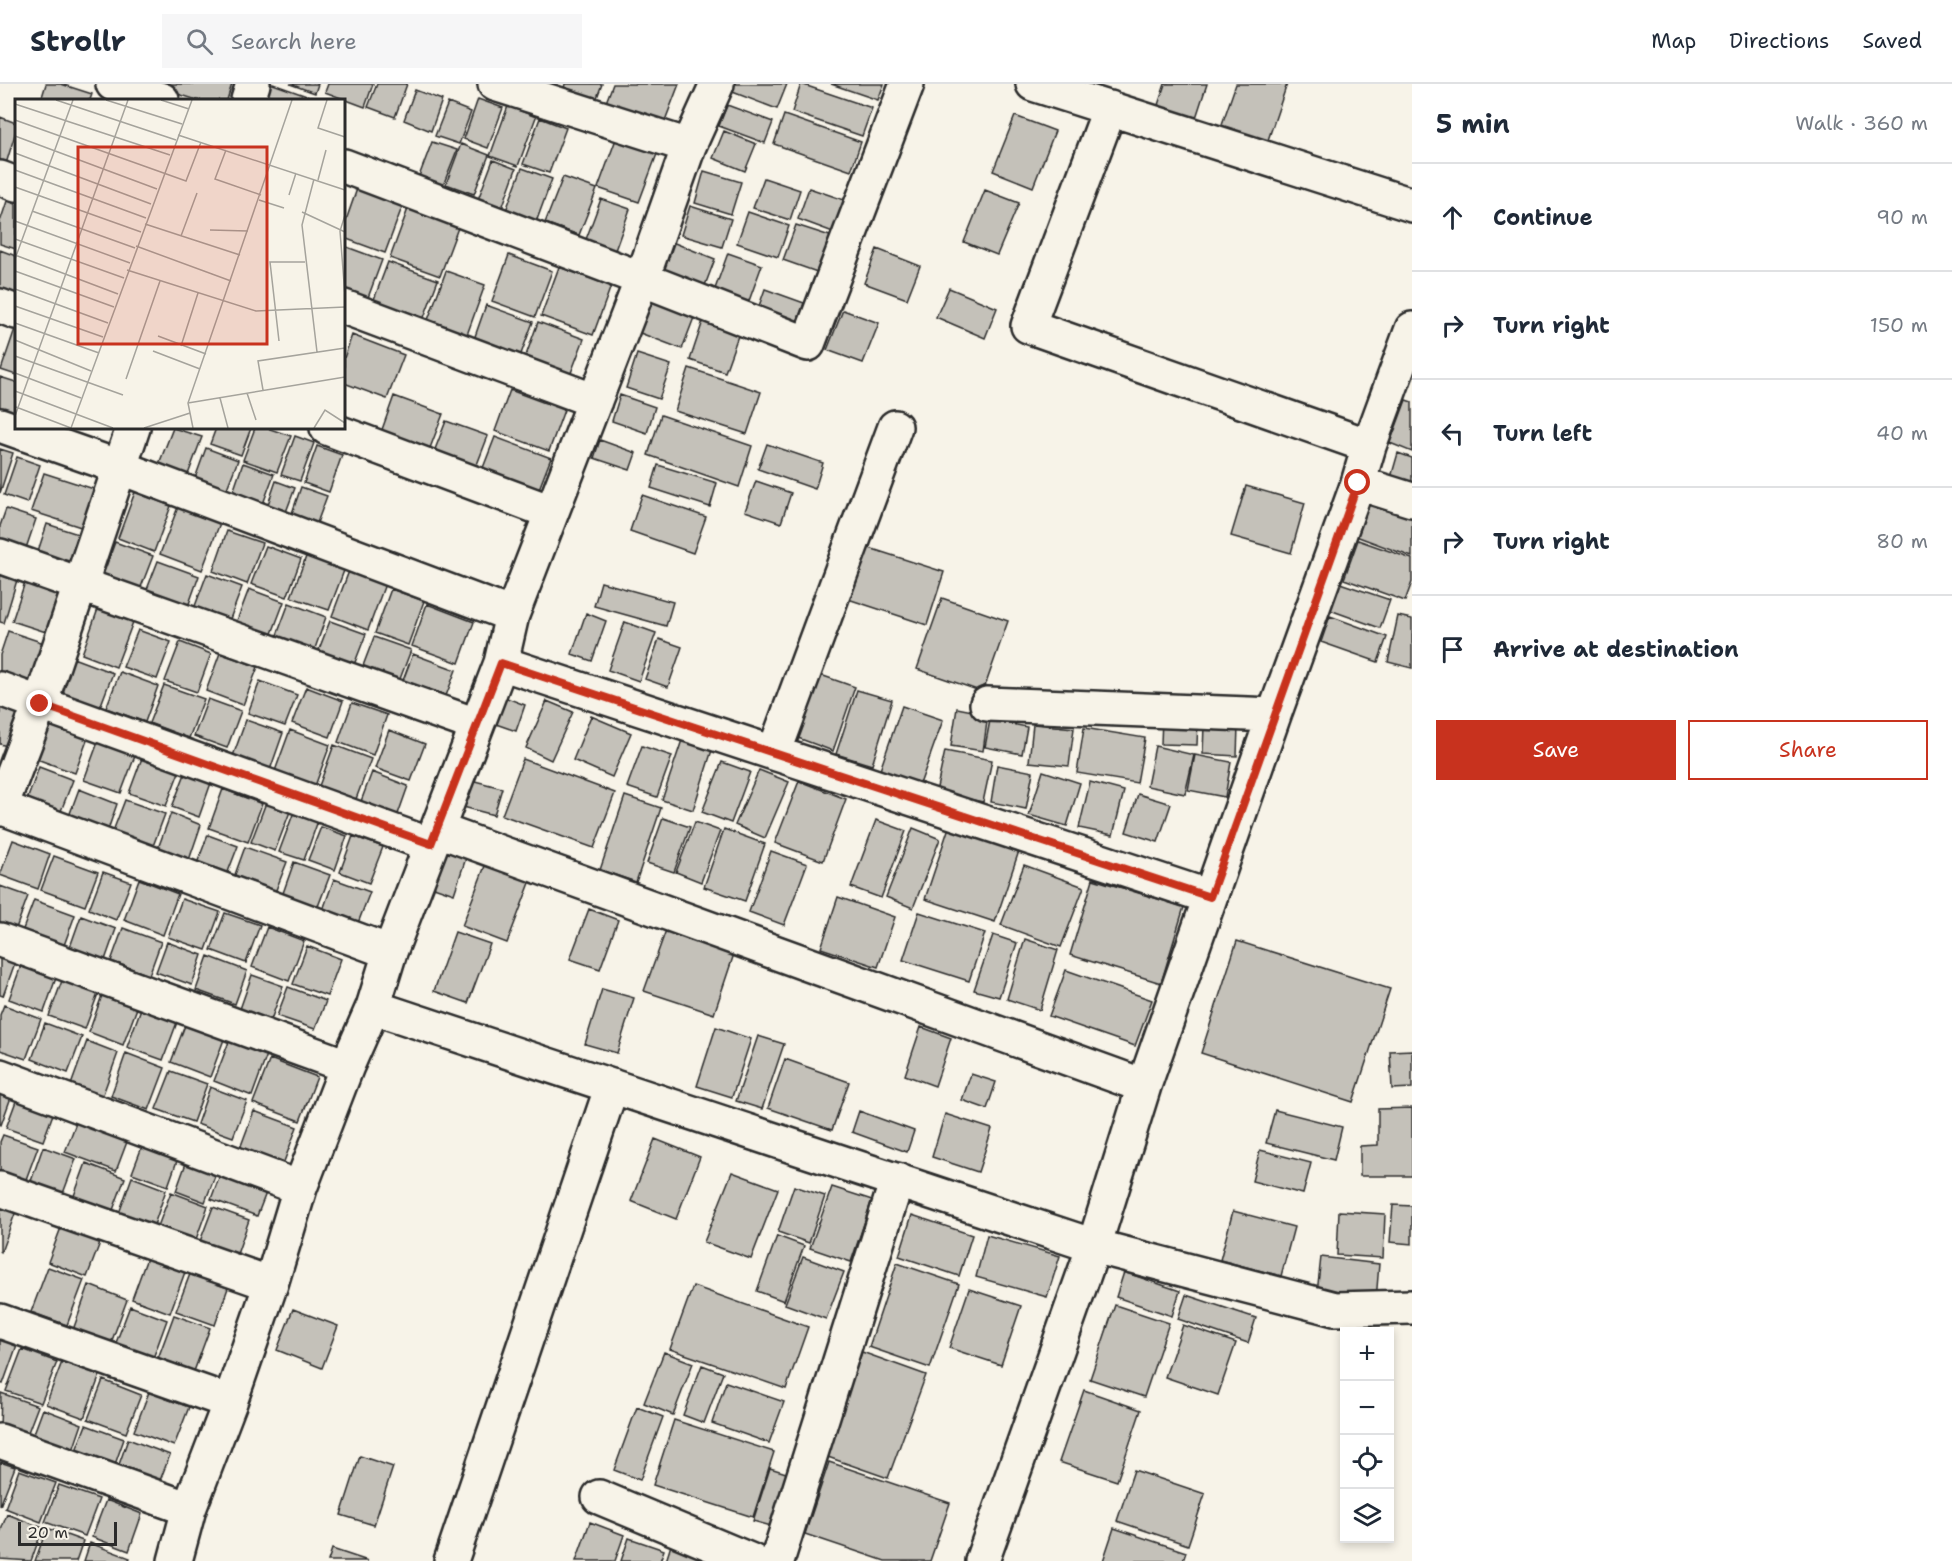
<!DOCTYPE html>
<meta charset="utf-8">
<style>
:root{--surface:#fff;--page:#f6f6f7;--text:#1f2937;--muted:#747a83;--line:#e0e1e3;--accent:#c8321e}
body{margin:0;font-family:"Shantell Sans",sans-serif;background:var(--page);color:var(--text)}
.controls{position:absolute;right:18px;bottom:18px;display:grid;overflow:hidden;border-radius:0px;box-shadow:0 3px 9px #0003}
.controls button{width:54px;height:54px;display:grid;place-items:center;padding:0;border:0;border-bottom:2px solid var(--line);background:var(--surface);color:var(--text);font:30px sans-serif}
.scale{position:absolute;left:18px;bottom:15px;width:99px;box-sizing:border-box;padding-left:6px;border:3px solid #2b2b2b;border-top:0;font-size:16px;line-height:21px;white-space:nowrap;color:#2b2b2b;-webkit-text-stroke:4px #f7f3e8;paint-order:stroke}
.stop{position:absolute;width:18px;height:18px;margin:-14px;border:4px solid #c8321e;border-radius:50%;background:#fff}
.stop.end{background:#c8321e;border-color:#fff;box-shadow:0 2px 6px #0008}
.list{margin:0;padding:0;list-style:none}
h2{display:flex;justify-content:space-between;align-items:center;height:78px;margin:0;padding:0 24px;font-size:26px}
h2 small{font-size:20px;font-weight:400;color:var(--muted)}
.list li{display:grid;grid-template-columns:39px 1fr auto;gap:18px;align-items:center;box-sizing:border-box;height:108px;padding:0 24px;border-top:2px solid var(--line)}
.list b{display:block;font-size:22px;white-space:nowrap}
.list em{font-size:20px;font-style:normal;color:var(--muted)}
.actions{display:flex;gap:12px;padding:18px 24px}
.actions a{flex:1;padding:14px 0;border:2px solid var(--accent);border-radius:0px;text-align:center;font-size:21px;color:var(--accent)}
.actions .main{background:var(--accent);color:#fff}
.icon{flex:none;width:33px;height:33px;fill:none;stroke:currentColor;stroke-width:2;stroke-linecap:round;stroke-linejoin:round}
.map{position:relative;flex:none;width:1412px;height:1477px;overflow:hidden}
header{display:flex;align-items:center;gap:36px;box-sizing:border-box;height:84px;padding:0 30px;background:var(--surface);border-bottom:2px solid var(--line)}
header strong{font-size:28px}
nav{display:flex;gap:33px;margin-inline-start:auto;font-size:21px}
.search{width:420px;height:54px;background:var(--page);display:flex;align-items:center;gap:15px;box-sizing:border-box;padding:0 21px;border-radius:0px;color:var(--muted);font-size:22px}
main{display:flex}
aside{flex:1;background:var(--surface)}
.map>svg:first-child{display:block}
</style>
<header>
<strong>Strollr</strong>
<div class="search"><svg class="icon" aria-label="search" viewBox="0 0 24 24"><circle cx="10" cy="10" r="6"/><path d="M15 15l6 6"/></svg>Search here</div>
<nav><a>Map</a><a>Directions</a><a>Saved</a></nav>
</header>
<main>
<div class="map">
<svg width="1412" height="1477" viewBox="0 0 1412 1477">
<rect width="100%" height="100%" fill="#f7f3e8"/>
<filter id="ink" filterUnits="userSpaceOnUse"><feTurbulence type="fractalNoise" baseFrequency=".0167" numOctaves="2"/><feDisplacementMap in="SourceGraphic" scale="12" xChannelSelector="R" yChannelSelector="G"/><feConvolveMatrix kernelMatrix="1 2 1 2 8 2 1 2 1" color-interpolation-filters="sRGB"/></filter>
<g filter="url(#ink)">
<path fill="#c4c1b9" stroke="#2b2b2b" stroke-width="1.5" d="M46,0h15l31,10 -2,6h-49z
M160,0h72l-5,16h-30l-38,-12z
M268,0h5l45,16h-56z
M290,0h28l-3,9z
M328,0h45l-8,23 -40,-15z
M377,0h30l-12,33 -27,-10z
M565,0h37l-7,19 -32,-11z
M613,0h66l-18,47 -58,-21z
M733,0h54l-10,25 -47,-18z
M801,0l71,24 -10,28 -70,-24z
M831,0h53l-6,16z
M1165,0h42l-15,46 -38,-13z
M1236,0h51l-20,59 -46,-16z
M415,6l27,10 -11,31 -27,-11z
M478,15l25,9 -15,40 -24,-9z
M448,19l23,9 -12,32 -24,-8z
M727,21l46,17 -8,21 -46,-17z
M508,22l28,11 -18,49 -28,-10z
M784,31l77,27 -10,29 -77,-27z
M1015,32l40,15 -22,56 -40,-16z
M0,33l16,6v8l-10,33 -6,-2z
M540,34l26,10 -17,45 -26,-9z
M724,47l32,13 -11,27 -32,-13z
M616,55l41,15 -18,48 -41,-14z
M432,58l25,8 -15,38 -24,-9z
M461,60l28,11 -15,39 -28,-10z
M493,76l23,9 -15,42 -24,-9z
M522,84l30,11 -17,46 -30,-12z
M704,87l37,11 -10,32 -36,-11z
M563,93l34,12 -18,46 -34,-12z
M764,94l36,12 -10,30 -37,-12z
M358,102l46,16 -19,51 -41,-15v-12z
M809,104l35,12 -11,32 -35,-13z
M985,106l34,13 -22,52 -33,-13z
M601,115l29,10 -16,44 -29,-11z
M7,117l9,3v45l-16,-5v-22z
M409,122l50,19 -19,51 -50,-18z
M690,122l41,13 -9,28 -41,-12z
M748,128l41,14 -11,31 -41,-14z
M796,141l37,12 -13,36 -37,-13z
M672,158l43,17 -17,45 -44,-17z
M344,162l38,14 -16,43 -22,-8z
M877,165l43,17 -13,33 -43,-16z
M0,166l16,6v39l-16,-6z
M728,169l34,12 -21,58 -34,-12z
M509,171l43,16 -17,46 -43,-16z
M388,178l50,18 -18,48 -50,-18z
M559,183l52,19 -18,49 -52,-19z
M446,187l39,14 -21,58 -39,-15z
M949,204l48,20 -12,30 -49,-21z
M765,205l39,14 -12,34 -39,-14z
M656,207l42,16 -16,42 -42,-16z
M486,221l47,17 -15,40 -46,-17z
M843,226l36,13 -16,40 -36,-13z
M703,237l36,12 -14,39 -35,-12z
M538,238l46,17 -15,39 -45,-17z
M16,242v49l-15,-5z
M352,251l52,20 -17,44 -43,-16v-25z
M637,270l34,11 -12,34 -33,-11z
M689,284l72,24 -14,42 -72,-23z
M0,293l16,5v38l-16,-6z
M510,306l54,20 -15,41 -54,-20z
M620,311l35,12 -8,26 -35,-12z
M394,312l49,18 -16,42 -48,-18z
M1406,316l6,2v50l-22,-9z
M661,331l91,31 -13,41 -91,-32z
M446,337l42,15 -12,31 -42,-15z
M173,344l29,9 -16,43 -29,-11z
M216,344h35l-10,27 -31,-11z
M255,344h12l24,8 -14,36 -34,-12z
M295,352l19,7 -14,38 -19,-6z
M495,353l56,21 -14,36 -56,-21z
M600,356l36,13 -6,17 -36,-12z
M767,360l56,19 -8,26 -57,-20z
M317,362l25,9 -13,37 -25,-9z
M206,364l32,12 -14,36 -31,-12z
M0,365l13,4 -13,40z
M1398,369l14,5v37l-24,-7z
M17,373l23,8 -13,38 -23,-8z
M243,379l31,11 -14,38 -30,-11z
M658,381l59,18 -7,24 -59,-19z
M44,389l53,17 -13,38 -53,-17z
M276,397l19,7 -12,32 -18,-7z
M756,397l35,12 -10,30 -36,-12z
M1246,402l59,17 -14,50 -60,-17z
M301,403l26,9 -13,35 -25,-9z
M135,408l36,14 -17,46 -36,-14z
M642,411l64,22 -13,36 -63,-22z
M1368,418l44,16v39l-56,-21z
M178,423l42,16 -18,47 -42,-16z
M6,425l30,10 -12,35 -24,-8v-20z
M47,440l37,12 -12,36 -37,-12z
M227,447l35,12 -15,41 -34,-13z
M1358,456l54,19v23l-7,19 -61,-22z
M115,458l38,14 -17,44 -37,-14z
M860,461l84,27 -17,53 -85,-28z
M266,462l35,13 -14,38 -36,-13z
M307,470l38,14 -16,42 -38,-13z
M158,477l41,15 -13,36 -42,-15z
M349,487l36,13 -17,46 -36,-14z
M207,490l35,13 -15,40 -35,-13z
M0,491l17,5 -13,43 -4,-1z
M25,498l37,12 -13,39 -37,-12z
M601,498l72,20 -7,24 -72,-20z
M1340,499l50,17 -10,28 -50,-18z
M249,505l35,13 -16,42 -35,-13z
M391,505l33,12 -16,44 -33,-12z
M942,514l66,23 -25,71 -66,-23z
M289,519l37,14 -14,40 -38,-14z
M427,520l47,18 -15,41 -47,-17z
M98,525l35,13 -17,45 -34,-13z
M586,529l20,8 -14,40 -20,-7z
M1330,532l57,21 -9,25 -57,-20z
M1398,532l14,3v49l-24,-6z
M330,537l36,13 -14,36 -36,-13z
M625,538l31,11 -17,48 -31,-11z
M138,546l33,12 -14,37 -34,-12z
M8,547l39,13 -15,47 -32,-10v-26z
M374,553l37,13 -16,42 -37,-13z
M659,555l23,8 -14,40 -23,-8z
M180,558l31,12 -14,38 -32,-11z
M220,569l38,14 -15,38 -37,-14z
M413,570l43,16 -14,36 -43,-15z
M73,574l40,15 -14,37 -40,-15z
M120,588l38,14 -13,36 -39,-14z
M812,588l43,15 -22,64 -43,-16z
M260,597l37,14 -12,31 -37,-13z
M164,601l40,14 -15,39 -40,-15z
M306,603l37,14 -13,36 -38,-14z
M857,606l35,10 -20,65 -36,-11z
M499,611l26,10 -9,26 -26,-9z
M208,615l33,12 -14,37 -33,-12z
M547,617l26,11 -22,48 -25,-12z
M0,618l22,7 -12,38 -10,-3z
M352,619l35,12 -14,40 -35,-13z
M902,622l41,14 -24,67 -40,-14z
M957,624l31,6 -5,37 -32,-5z
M591,632l40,17 -19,44 -39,-17z
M1162,634l36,1 -1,26 -36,-1z
M48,636l41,15 -14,38 -41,-15z
M246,636l37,13 -13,37 -37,-14z
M990,636l37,7 -5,27 -37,-7z
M1033,640l41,4 -5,38 -40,-4z
M1204,641l34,1 -1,30 -34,-2z
M1084,644l61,10 -8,45 -60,-10z
M290,646l40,15 -15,41 -40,-15z
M389,646l36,14 -14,37 -36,-13z
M682,656l30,10 -19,60 -31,-10z
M98,658l37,14 -14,37 -37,-13z
M334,661l37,14 -15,40 -37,-13z
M642,662l30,10 -15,41 -30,-10z
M1155,662l39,9 -9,39 -38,-8z
M945,667l47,9 -9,42 -47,-10z
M1195,671l36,7 -6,35 -37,-7z
M142,674l37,14 -13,34 -37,-13z
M523,675l92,34 -21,55 -92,-33z
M722,678l28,10 -19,51 -29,-11z
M997,681l36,7 -7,37 -35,-7z
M39,683l34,13 -14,36 -33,-13z
M759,686l30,12 -24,56 -30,-13z
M1043,687l37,12 -13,43 -38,-11z
M372,688l36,14 -11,31 -37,-13z
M185,690l26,9 -12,34 -27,-10z
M471,696l31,8 -8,27 -31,-8z
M799,697l47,18 -23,62 -48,-18z
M1090,698l34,9 -11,44 -34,-7z
M79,705l38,15 -13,37 -39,-14z
M223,705l39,15 -14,38 -39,-14z
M1138,710l33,10 -13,38 -32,-10z
M625,712l36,12 -25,74 -36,-12z
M125,716l40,14 -15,40 -40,-15z
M267,716l24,9 -16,42 -24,-9z
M295,725l24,9 -15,42 -25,-8z
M171,729l30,12 -13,38 -31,-12z
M663,734l27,9 -16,45 -27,-9z
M876,736l30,11 -25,67 -30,-11z
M695,738l25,9 -19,51 -25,-10z
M950,740l70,24 -25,74 -70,-23z
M321,743l26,9 -12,34 -27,-10z
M913,744l27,11 -27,69 -27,-11z
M724,745l41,15 -20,57 -41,-14z
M208,751l30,11 -12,31 -30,-11z
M353,752l30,11 -14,36 -29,-11z
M13,756l37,14 -12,35 -38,-14z
M245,763l42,15 -13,33 -41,-15z
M440,765l26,9 -12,36 -26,-9z
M771,767l36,13 -23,61 -35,-13z
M54,772l44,16 -13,34 -44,-16z
M488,774l45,17 -26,68 -45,-17z
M294,778l36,13 -13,34 -35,-13z
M1024,781l60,22 -23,60 -60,-22z
M103,788l28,10 -15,38 -27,-11z
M139,795l39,15 -15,41 -39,-15z
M334,795l36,13 -12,31 -35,-13z
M1093,795l91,28 -23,76 -91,-28z
M0,802l28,10 -13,35 -15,-6z
M838,813l57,20 -17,50 -57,-19z
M182,815l38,13 -14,38 -38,-13z
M34,816l41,15 -12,33 -41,-16z
M589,825l29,11 -18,49 -30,-10z
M919,828l66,21 -16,48 -66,-21z
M225,829l35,12 -14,38 -35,-13z
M81,832l35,13 -11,31 -35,-13z
M267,843l37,14 -15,40 -37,-14z
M123,844l38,14 -12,33 -38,-14z
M666,846l68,24 -20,60 -70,-23z
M455,848l35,12 -22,59 -34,-12z
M993,851l24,8 -18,54 -25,-7z
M1025,855l33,11 -18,60 -33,-11z
M1237,857l153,48 -37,113 -152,-49z
M167,858l35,13 -10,30 -36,-13z
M307,862l34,13 -14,37 -34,-12z
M0,870l16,6 -13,36 -3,-1z
M208,872l39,15 -12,33 -39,-14z
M22,879l35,12 -13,37 -35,-13z
M1066,886l86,30 -17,46 -86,-30z
M252,891l31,11 -12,34 -31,-11z
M63,894l36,13 -14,38 -36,-13z
M105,903l35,13 -17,45 -34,-13z
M288,903l38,14 -11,28 -38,-13z
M602,905l32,9 -17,55 -32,-9z
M143,919l36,14 -16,43 -36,-13z
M4,921l37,14 -15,40 -26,-9v-35z
M187,936l39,14 -16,43 -39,-15z
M45,939l37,14 -14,36 -36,-14z
M716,943l35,12 -19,58 -35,-11z
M921,943l30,11 -16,48 -30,-11z
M758,952l26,8 -22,65 -26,-8z
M230,955l38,13 -16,44 -38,-15z
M87,957l31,12 -16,44 -31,-12z
M1412,966v38l-20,1 -2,-38z
M126,969l39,15 -16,42 -38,-14z
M270,975l47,18 -17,44 -47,-18z
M785,975l64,23 -17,48 -64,-22z
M171,987l36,13 -14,38 -37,-13z
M971,990l25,8 -9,27 -25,-9z
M0,1000l14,5 -13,36h-1z
M210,1003l37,14 -14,36 -36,-13z
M19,1009l37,13 -13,35 -37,-13z
M82,1023l51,19 -17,45 -51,-19z
M1412,1024v68h-52v-30l18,-1v-36z
M1275,1026l67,17 -8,33 -68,-17z
M254,1027l43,16 -18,48 -43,-16z
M859,1027l55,20 -7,21 -55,-20z
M945,1030l47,15 -14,43 -46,-15z
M148,1047l35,13 -15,42 -36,-13z
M3,1051l35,12 -13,35 -25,-9v-31z
M655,1055l45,18 -24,62 -45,-18z
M43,1063l33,12 -14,37 -32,-12z
M1260,1066l51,13 -8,31 -51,-13z
M190,1068l30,11 -15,39 -29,-11z
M225,1078l46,18 -14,36 -46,-17z
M86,1079l39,15 -15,40 -39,-14z
M732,1088l46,17 -27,70 -47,-17z
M132,1093l34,13 -13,38 -35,-12z
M794,1102l31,10 -16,47 -31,-11z
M832,1103l40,13 -21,62 -41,-14z
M171,1108l37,14 -13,36 -38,-13z
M0,1121l16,6 -15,41 -1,-1z
M1393,1121l19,1v38l-22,-2z
M213,1123l36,13 -13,37 -37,-13z
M1233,1127l61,16 -13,49 -61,-16z
M1339,1127l46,3 -2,44 -46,-3z
M912,1131l60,20 -13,41 -60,-20z
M62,1141l39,15 -14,37 -39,-15z
M987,1151l73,21 -13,41 -71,-20z
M777,1152l27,10 -20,55 -27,-10z
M803,1173l41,15 -18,47 -41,-15z
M1321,1173l58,7 -3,36 -59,-7z
M147,1174l38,14 -15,41 -38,-14z
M897,1179l62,21 -29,84 -61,-21z
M48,1183l36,13 -17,45 -36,-13z
M1124,1188l56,19 -8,25 -56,-19z
M190,1190l38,14 -13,37 -39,-14z
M89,1201l38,15 -16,43 -38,-13z
M693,1202l115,41 -22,62 -116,-40z
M969,1205l52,17 -20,59 -52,-17z
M1186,1211l70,23 -8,25 -70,-24z
M1115,1221l54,18 -25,74 -54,-18z
M130,1222l37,14 -15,41 -38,-13z
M293,1225l45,17 -16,42 -45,-18z
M174,1231l36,13 -17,46 -36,-13z
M1183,1241l53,18 -18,52 -53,-18z
M0,1252l18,6 -15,42 -3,-1z
M22,1265l35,13 -16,41 -35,-12z
M664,1268l29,11 -20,52 -29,-12z
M862,1268l64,23 -38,103 -63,-22z
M62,1278l38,13 -16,43 -38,-14z
M702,1281l21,8 -19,50 -21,-8z
M103,1296l38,15 -15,38 -38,-14z
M726,1298l58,20 -15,41 -57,-20z
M1084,1306l57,20 -24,71 -58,-19z
M149,1308l40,15 -15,39 -40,-15z
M1,1309l37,13 -13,34 -25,-10z
M637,1323l26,10 -23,63 -26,-10z
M43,1325l39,15 -12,35 -40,-15z
M674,1336l100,32 -21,65 -100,-32z
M86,1341l38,14 -12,34 -39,-15z
M128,1355l42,16 -13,33 -41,-15z
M360,1372l33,11 -19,58 -33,-10z
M0,1378l15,5 -15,39z
M829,1378l121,41 -20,58h-45l-80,-27z
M770,1384l29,9 -17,52 -29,-8z
M19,1386l37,13 -15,39 -36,-14z
M1134,1386l71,24 -17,51 -71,-24z
M59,1401l40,14 -14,37 -40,-14z
M106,1416l36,14 -13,37 -37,-14z
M7,1430l36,14 -12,33 -31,-2v-26z
M590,1438l34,13 -9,26h-39z
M47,1444l36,13 -7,20h-41z
M1114,1444l72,24 -3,9h-80z
M629,1454l35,12 -4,11h-39z
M672,1458l38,12 -2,7h-42z
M90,1459l40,15 -2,3h-44z
M332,1465l36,12h-40z"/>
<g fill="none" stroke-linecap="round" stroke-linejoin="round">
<g stroke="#2b2b2b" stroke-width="38">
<path id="minor" d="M113,0l49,16
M495,0l194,62
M1033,0l379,121
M248,16l5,-16
M1110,24l-82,218 341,120
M344,82l298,113 166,65 99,-260
M0,94l16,6
M0,222l16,6
M344,223l251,94
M0,341l119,42 393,148
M327,344l224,84
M1358,399l54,17
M0,472l476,169
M501,579l709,234
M0,605l431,156
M987,620l287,11
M774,669l121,-326
M0,723l390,145
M0,725l40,-105 93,-276
M438,746l706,256
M0,856l347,126
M373,923l721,239 241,63 77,-2
M0,992l300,112
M0,1105l271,95
M0,1237l230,81
M0,1357l189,68
M599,1413l153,64
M175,1477l14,-52 41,-107 41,-118 29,-96 47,-122 26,-59 17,-55 111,-289 11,-48 130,-336 47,-133 28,-62
M451,1477l161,-475
M777,1477l120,-381
M982,1477l112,-315 50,-160 130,-371 84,-232 11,-37 43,-117"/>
</g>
<use href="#minor" stroke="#f7f3e8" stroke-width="33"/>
</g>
</g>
<g fill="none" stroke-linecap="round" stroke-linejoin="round" filter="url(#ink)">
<path stroke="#c8321e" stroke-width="8" d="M40,620l391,140 70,-181 709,234 148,-414"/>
</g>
<g transform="translate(15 15)">
<rect width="330" height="330" fill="#f7f3e8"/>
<path fill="none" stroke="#a5a39c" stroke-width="1.5" d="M41,1l120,40M91,1l76,24M146,1l28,9M312,1l-9,28 27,9M0,5l155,51M0,21l171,61 15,-39M163,36l167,55M0,37l142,53M211,51l-11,29 46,16M0,54l136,51M0,71l131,48M299,80l-12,46 15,127M303,81l8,-30M0,88l126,45M274,96l7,-22M244,101l25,8M17,112l103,37M287,113l43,20M330,116l-5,16 5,65M0,122l115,42M130,125l95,31M195,131l38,1M166,137l16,-43M0,140l109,39M121,147l95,35M0,156l103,39M0,160l58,-159M112,171l129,41 89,-4M0,172l99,36M0,190l93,34M0,207l88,31M0,224l84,30M143,237l48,18M0,241l76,31M264,242l-9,-79h35M166,247l17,-53M138,252l47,18M0,257l108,39M0,274l66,25M111,280l34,-98M248,291l-5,-29 87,-13M0,292l98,37M232,294l9,27M205,299l8,30M173,304l157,-26M1,308l55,21M0,317l113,-316M56,329l121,-328M129,329l46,-15M178,329l-5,-25 104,-303M299,329l11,-18 20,13"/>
<path fill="#c8321e" fill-opacity="0.15" stroke="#c8321e" stroke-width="3" d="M63,48h189v197h-189z"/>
<rect width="330" height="330" fill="none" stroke="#2b2b2b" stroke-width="3"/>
</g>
</svg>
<div class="controls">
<button>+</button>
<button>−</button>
<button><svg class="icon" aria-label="locate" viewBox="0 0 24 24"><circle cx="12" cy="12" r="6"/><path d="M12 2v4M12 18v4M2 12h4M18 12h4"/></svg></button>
<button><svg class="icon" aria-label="layers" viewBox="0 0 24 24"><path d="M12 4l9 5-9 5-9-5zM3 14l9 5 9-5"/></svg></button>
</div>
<div class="scale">20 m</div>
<div class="stop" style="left:1358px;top:399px"></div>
<div class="stop end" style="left:40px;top:620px"></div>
</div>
<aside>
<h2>5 min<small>Walk · 360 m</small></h2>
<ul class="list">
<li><svg class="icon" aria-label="ahead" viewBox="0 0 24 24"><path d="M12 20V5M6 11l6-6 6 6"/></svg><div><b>Continue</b></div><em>90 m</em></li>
<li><svg class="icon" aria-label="right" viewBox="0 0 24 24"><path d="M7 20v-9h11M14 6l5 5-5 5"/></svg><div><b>Turn right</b></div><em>150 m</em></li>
<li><svg class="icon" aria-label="left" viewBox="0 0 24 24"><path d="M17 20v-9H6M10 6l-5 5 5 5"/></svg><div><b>Turn left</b></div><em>40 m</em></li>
<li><svg class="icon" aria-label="right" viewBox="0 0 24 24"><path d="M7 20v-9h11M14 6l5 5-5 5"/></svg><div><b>Turn right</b></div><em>80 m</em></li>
<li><svg class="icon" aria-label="arrive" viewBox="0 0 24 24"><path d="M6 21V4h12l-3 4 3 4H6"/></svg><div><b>Arrive at destination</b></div></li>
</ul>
<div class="actions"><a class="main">Save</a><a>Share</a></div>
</aside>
</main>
